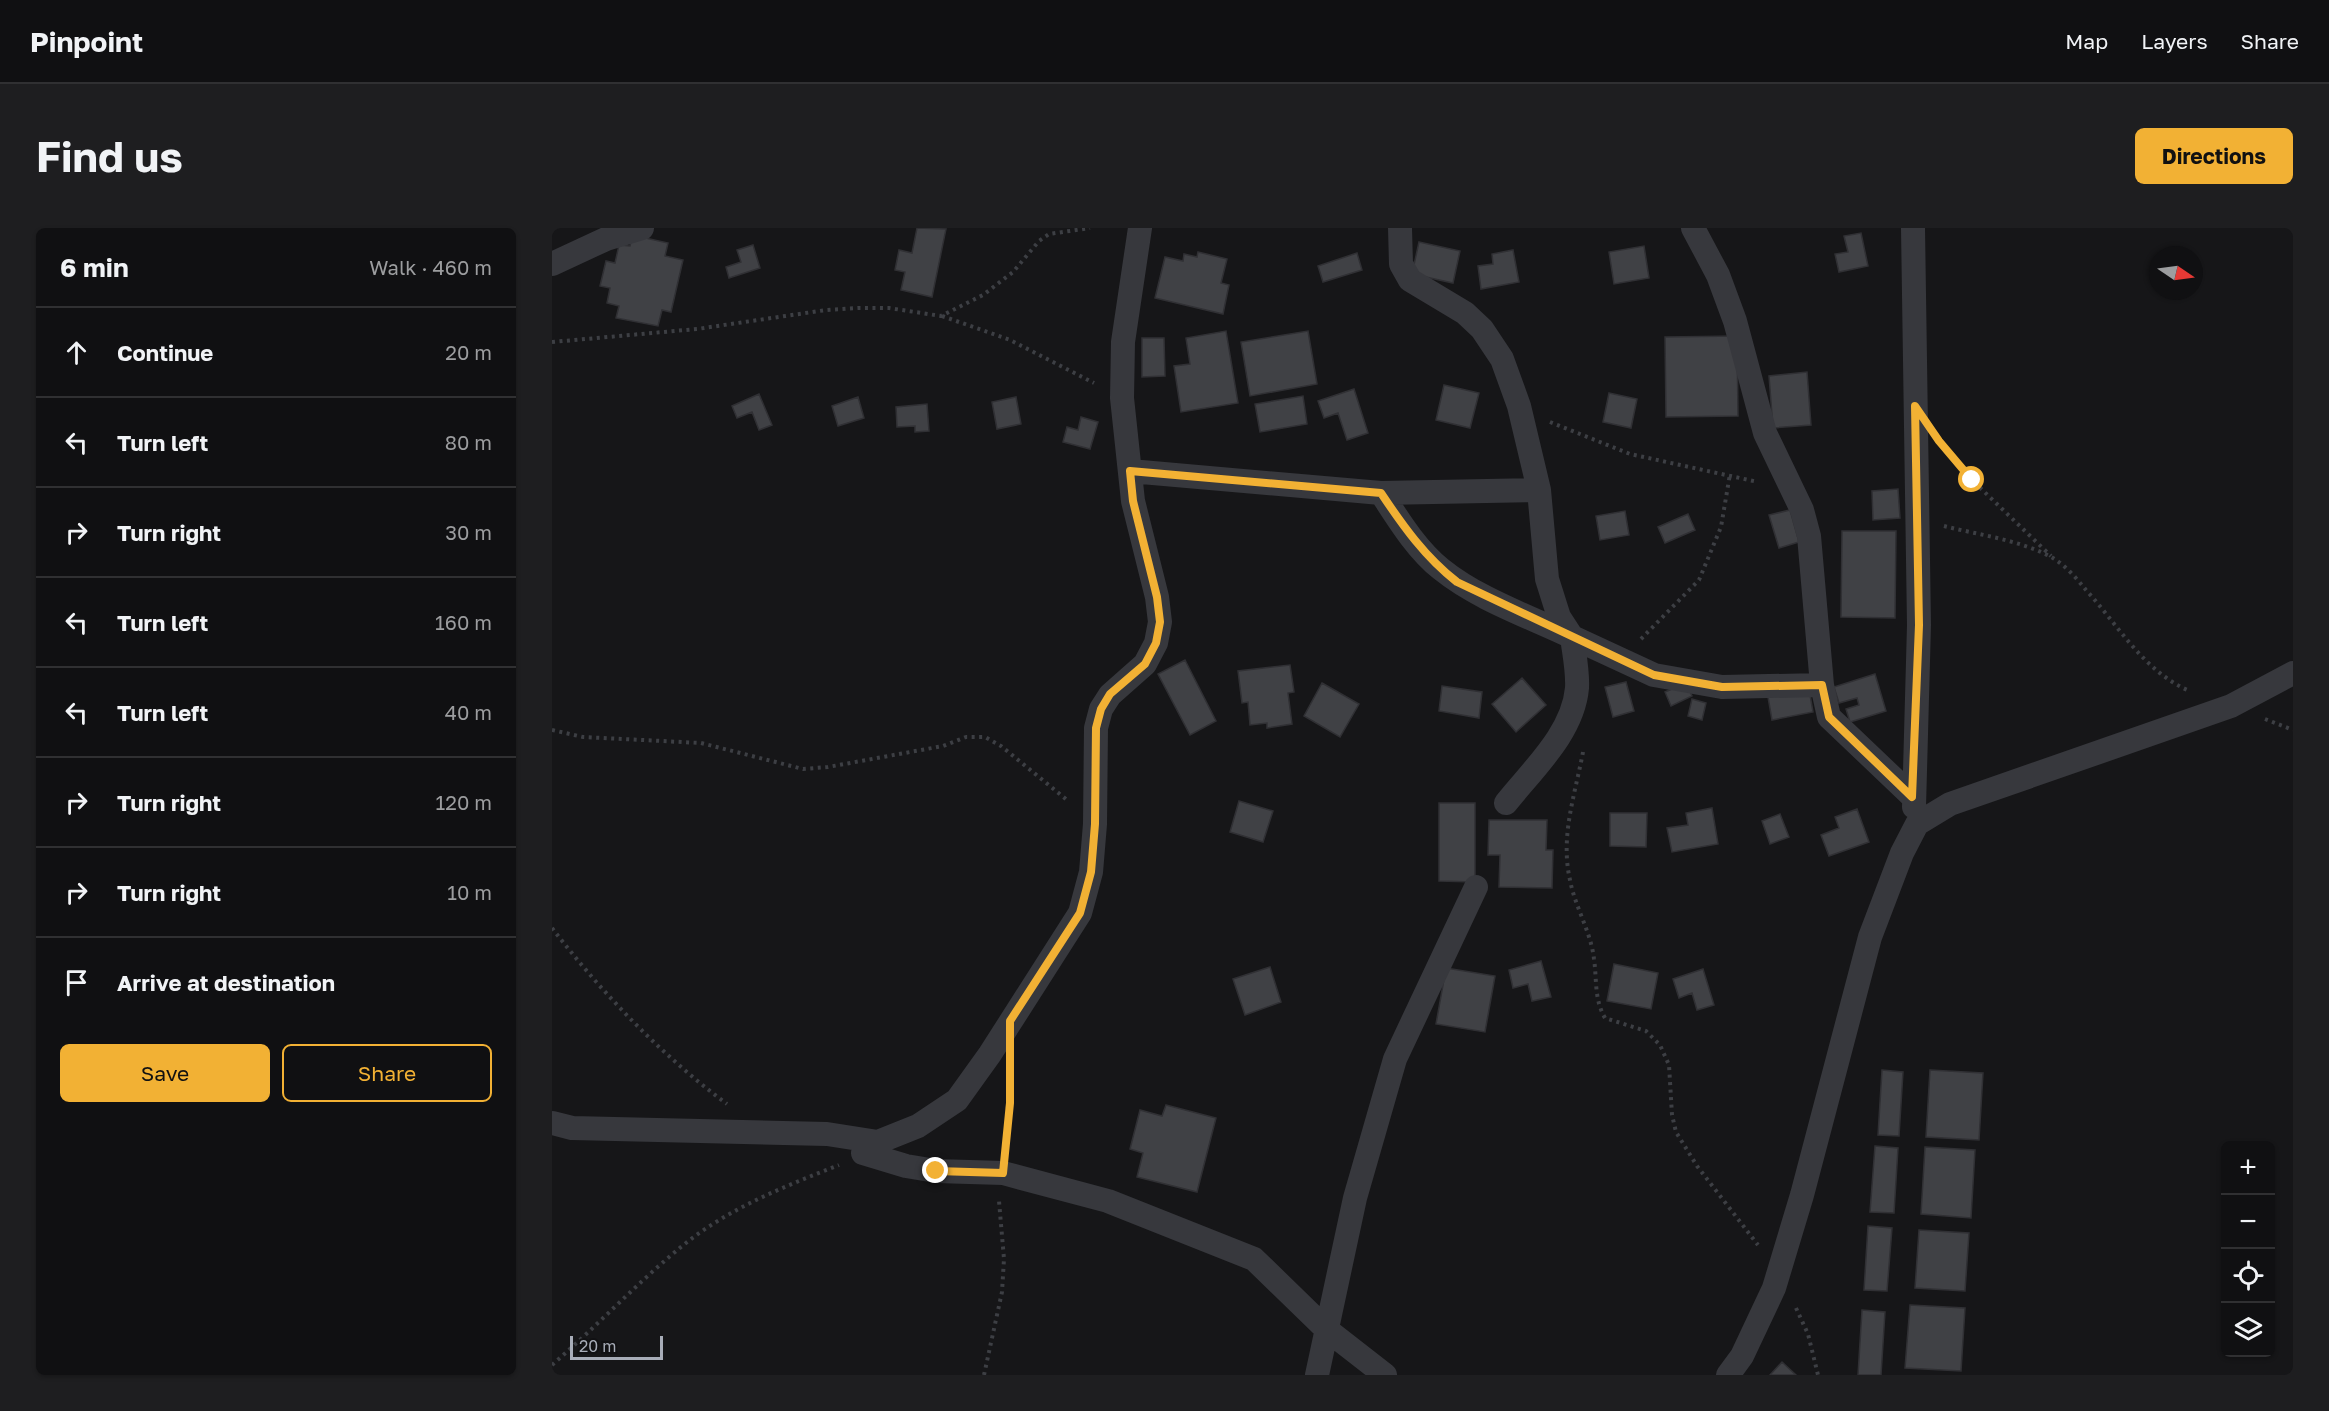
<!DOCTYPE html>
<meta charset="utf-8">
<style>
:root{--surface:#101012;--page:#1e1e20;--text:#f1f3f6;--muted:#9c9d9f;--line:#303032;--accent:#f2b134}
body{margin:0;font-family:"Golos Text",sans-serif;background:var(--page);color:var(--text)}
.controls{position:absolute;right:18px;bottom:18px;display:grid;overflow:hidden;border-radius:9px;box-shadow:0 2px 4px #0004}
.controls button{width:54px;height:54px;display:grid;place-items:center;padding:0;border:0;border-bottom:2px solid var(--line);background:var(--surface);color:var(--text);font:30px sans-serif}
.compass{position:absolute;left:1597px;top:18px;width:54px;height:54px;border-radius:50%;background:var(--surface);box-shadow:0 2px 4px #0004;rotate:103deg}
.scale{position:absolute;left:18px;bottom:15px;width:93px;box-sizing:border-box;padding-left:6px;border:3px solid #a8adb8;border-top:0;font-size:16px;line-height:21px;white-space:nowrap;color:#a8adb8;-webkit-text-stroke:4px #111113;paint-order:stroke}
.stop{position:absolute;width:18px;height:18px;margin:-14px;border:4px solid #f2b134;border-radius:50%;background:#fff}
.stop.end{background:#f2b134;border-color:#fff;box-shadow:0 2px 6px #0008}
.list{margin:0;padding:0;list-style:none}
h2{display:flex;justify-content:space-between;align-items:center;height:78px;margin:0;padding:0 24px;font-size:26px}
h2 small{font-size:20px;font-weight:400;color:var(--muted)}
.list li{display:grid;grid-template-columns:39px 1fr auto;gap:18px;align-items:center;box-sizing:border-box;height:90px;padding:0 24px;border-top:2px solid var(--line)}
.list b{display:block;font-size:22px;white-space:nowrap}
.list em{font-size:20px;font-style:normal;color:var(--muted)}
.actions{display:flex;gap:12px;padding:18px 24px}
.actions a{flex:1;padding:14px 0;border:2px solid var(--accent);border-radius:9px;text-align:center;font-size:21px;color:var(--accent)}
.actions .main{background:var(--accent);color:#111}
.icon{flex:none;width:33px;height:33px;fill:none;stroke:currentColor;stroke-width:2;stroke-linecap:round;stroke-linejoin:round}
.map{position:relative;flex:none;width:1741px;height:1147px;overflow:hidden;border-radius:9px}
header{display:flex;align-items:center;gap:36px;box-sizing:border-box;height:84px;padding:0 30px;background:var(--surface);border-bottom:2px solid var(--line)}
header strong{font-size:28px}
nav{display:flex;gap:33px;margin-inline-start:auto;font-size:21px}
.intro{display:flex;align-items:center;justify-content:space-between;box-sizing:border-box;height:144px;padding:0 36px}
h1{margin:0;font-size:42px}
.button{padding:15px 27px;border-radius:9px;background:var(--accent);color:#111;font-size:21px;font-weight:700}
main{display:flex;gap:36px;padding:0 36px}
aside{flex:1;background:var(--surface);border-radius:9px;box-shadow:0 2px 4px #0004}
.map>svg:first-child{display:block}
</style>
<header>
<strong>Pinpoint</strong>
<nav><a>Map</a><a>Layers</a><a>Share</a></nav>
</header>
<div class="intro"><h1>Find us</h1><a class="button">Directions</a></div>
<main>
<aside>
<h2>6 min<small>Walk · 460 m</small></h2>
<ul class="list">
<li><svg class="icon" aria-label="ahead" viewBox="0 0 24 24"><path d="M12 20V5M6 11l6-6 6 6"/></svg><div><b>Continue</b></div><em>20 m</em></li>
<li><svg class="icon" aria-label="left" viewBox="0 0 24 24"><path d="M17 20v-9H6M10 6l-5 5 5 5"/></svg><div><b>Turn left</b></div><em>80 m</em></li>
<li><svg class="icon" aria-label="right" viewBox="0 0 24 24"><path d="M7 20v-9h11M14 6l5 5-5 5"/></svg><div><b>Turn right</b></div><em>30 m</em></li>
<li><svg class="icon" aria-label="left" viewBox="0 0 24 24"><path d="M17 20v-9H6M10 6l-5 5 5 5"/></svg><div><b>Turn left</b></div><em>160 m</em></li>
<li><svg class="icon" aria-label="left" viewBox="0 0 24 24"><path d="M17 20v-9H6M10 6l-5 5 5 5"/></svg><div><b>Turn left</b></div><em>40 m</em></li>
<li><svg class="icon" aria-label="right" viewBox="0 0 24 24"><path d="M7 20v-9h11M14 6l5 5-5 5"/></svg><div><b>Turn right</b></div><em>120 m</em></li>
<li><svg class="icon" aria-label="right" viewBox="0 0 24 24"><path d="M7 20v-9h11M14 6l5 5-5 5"/></svg><div><b>Turn right</b></div><em>10 m</em></li>
<li><svg class="icon" aria-label="arrive" viewBox="0 0 24 24"><path d="M6 21V4h12l-3 4 3 4H6"/></svg><div><b>Arrive at destination</b></div></li>
</ul>
<div class="actions"><a class="main">Save</a><a>Share</a></div>
</aside>
<div class="map">
<svg width="1741" height="1147" viewBox="0 0 1741 1147">
<rect width="100%" height="100%" fill="#161618"/>
<path fill="#404145" stroke="#303034" stroke-width="1.5" d="M365,0l29,1 -14,68 -31,-7 4,-18 -10,-2 4,-20 13,3z
M1309,5l7,33 -29,6 -4,-18 13,-2 -4,-16z
M80,7l36,8 -3,13 18,4 -12,52 -9,-2 -4,16 -42,-8 3,-12 -12,-3 3,-15 -10,-2 6,-25 9,2 4,-18 11,1z
M867,14l41,9 -7,32 -41,-9z
M201,17l7,23 -31,10 -3,-11 15,-5 -4,-12z
M1092,18l5,32 -35,6 -5,-32z
M961,22l6,32 -38,7 -3,-23 15,-2 -1,-10z
M646,24l29,7 -6,24 8,2 -6,29 -68,-16 10,-41 18,4 1,-7 13,3z
M805,25l5,17 -39,12 -5,-16z
M674,103l12,72 -57,9 -7,-46 16,-2 -4,-26z
M756,103l9,53 -67,12 -9,-54z
M1185,108l1,80 -72,1 -1,-80z
M590,110h22l1,38 -23,1z
M1255,144l4,53 -38,3 -4,-52z
M892,157l35,8 -9,35 -34,-8z
M802,161l14,44 -21,7 -9,-27 -14,5 -6,-17z
M1057,165l28,6 -6,29 -28,-6z
M207,166l13,31 -13,5 -7,-18 -15,6 -5,-12z
M751,168l4,28 -47,8 -5,-28z
M306,169l6,21 -26,8 -6,-20z
M464,169l5,27 -24,5 -5,-27z
M375,176l2,27 -14,1v-6l-18,1 -1,-20z
M529,189l17,5 -8,27 -27,-7 4,-15 11,3z
M1346,261l2,29 -27,2 -1,-29z
M1238,282l9,32 -20,6 -10,-33z
M1073,283l4,24 -29,5 -4,-24z
M1136,286l7,16 -30,13 -7,-16z
M1290,303h54l-1,87 -54,-1z
M633,432l31,61 -26,14 -32,-61z
M738,437l4,27 -6,1 4,31 -25,4v-5l-17,2 -2,-23 -6,1 -4,-32z
M1323,446l11,37 -36,11 -4,-13 13,-4 -2,-7 -18,5 -5,-16z
M970,450l24,27 -30,27 -24,-28z
M1074,454l8,29 -21,6 -8,-30z
M770,455l37,21 -19,33 -36,-21z
M1134,455l6,13 -21,10 -6,-14z
M890,458l40,6 -3,26 -40,-7z
M1257,461l4,23 -41,8 -4,-23z
M1140,471l14,4 -4,17 -14,-4z
M687,573l34,10 -10,31 -33,-10z
M887,575h36v79l-36,-1z
M1160,580l6,36 -46,8 -5,-24 21,-3 -2,-12z
M1305,581l12,33 -40,14 -8,-21 18,-7 -4,-11z
M1058,585h37l-1,34 -36,-1z
M1228,586l9,23 -19,7 -8,-23z
M937,592h58l-1,30h7l-1,38 -53,-1 1,-32h-12z
M989,733l10,36 -19,4 -4,-17 -15,4 -4,-18z
M1062,736l44,9 -7,36 -44,-8z
M718,739l11,35 -36,13 -12,-36z
M894,740l49,8 -10,56 -49,-8z
M1151,741l11,36 -17,5 -5,-17 -13,5 -6,-19z
M1330,842l21,2 -4,64 -21,-1z
M1378,842l53,3 -4,67 -53,-3z
M614,877l50,13 -19,74 -60,-15 6,-24 -13,-4 10,-39 22,6z
M1323,918l23,2 -4,65 -24,-1z
M1373,919l50,3 -4,68 -50,-4z
M1316,998l24,2 -5,63 -23,-1z
M1367,1002l50,3 -4,58 -50,-3z
M1358,1077l55,3 -4,63 -56,-3z
M1310,1082l23,2 -4,63h-23z
M1230,1134l14,13h-26z"/>
<g fill="none" stroke-linecap="round" stroke-linejoin="round">
<path stroke="#3d3f44" stroke-width="4" stroke-dasharray="3 4.5" stroke-linecap="butt" d="M390,88l68,24 84,43
M0,114l145,-13 129,-19 32,-2h31l52,8 42,-21 30,-23 26,-31 10,-7 41,-6
M998,194l80,32 128,28
M1393,220l27,32 79,76
M1392,298c35,9 77,14 109,32 13,8 24,21 33,32 32,35 59,83 104,101
M1089,411l58,-59 22,-53 9,-53
M1713,491l28,11
M0,502l31,7 118,6 102,26 25,-2 115,-21 23,-9h19l16,9 66,54
M1031,524c-8,43 -23,84 -13,128 5,27 21,52 24,79 3,21 0,40 11,59l41,13 14,14 9,20 3,50 4,17 21,34 61,79
M0,700c50,65 109,127 175,176
M453,918l5,-70
M1244,1080l12,26 10,41
M0,1137c44,-38 84,-81 129,-118 46,-38 102,-60 158,-82
M432,1147l18,-83 2,-33 -5,-58"/>
<path stroke="#37383d" stroke-width="24" d="M848,0l1,36 9,16 55,33 17,16 20,30 17,47 20,84 8,89 12,38 13,20 82,38 68,12 100,-2
M1141,0l25,47 17,46 30,112 37,77 7,26 13,149 7,32 84,80
M1361,0l6,397 -5,182
M0,36l54,-25 36,-11
M578,243l251,22 158,-3
M829,265c17,26 35,56 60,76 37,30 87,47 131,68 2,16 6,34 5,51 -4,45 -44,81 -71,115
M0,895l20,5 255,6 51,8 40,-16 39,-26 33,-46 90,-141 11,-41 4,-48 1,-96 5,-19 9,-14 35,-31 11,-21 4,-21 -3,-25 -24,-96 -11,-103 1,-56 17,-114
M311,925l43,13 30,5 67,2 105,28 146,58 72,70 59,46
M765,1147l38,-177 40,-139 81,-172
M1176,1147l14,-19 32,-68 28,-93 68,-258 32,-84 15,-29 33,-20 281,-98 62,-33"/>
</g>
<g fill="none" stroke-linecap="round" stroke-linejoin="round">
<path stroke="#f2b134" stroke-width="8" d="M384,943l67,2 7,-70v-82l70,-108 11,-41 4,-48 1,-96 5,-19 9,-15 35,-30 11,-21 4,-21 -3,-25 -24,-96 -3,-30 251,22c22,33 44,64 76,89l197,93 68,12 100,-2 7,32 83,80 7,-172 -4,-219 24,35 33,39"/>
</g>
</svg>
<div class="controls">
<button>+</button>
<button>−</button>
<button><svg class="icon" aria-label="locate" viewBox="0 0 24 24"><circle cx="12" cy="12" r="6"/><path d="M12 2v4M12 18v4M2 12h4M18 12h4"/></svg></button>
<button><svg class="icon" aria-label="layers" viewBox="0 0 24 24"><path d="M12 4l9 5-9 5-9-5zM3 14l9 5 9-5"/></svg></button>
</div>
<svg class="compass" viewBox="-18 -18 36 36"><path d="M0-13l5 13h-10z" fill="#e53935"/><path d="M0 13l5-13h-10z" fill="#9c9d9f"/></svg>
<div class="scale">20 m</div>
<div class="stop" style="left:1420px;top:252px"></div>
<div class="stop end" style="left:384px;top:943px"></div>
</div>
</main>
